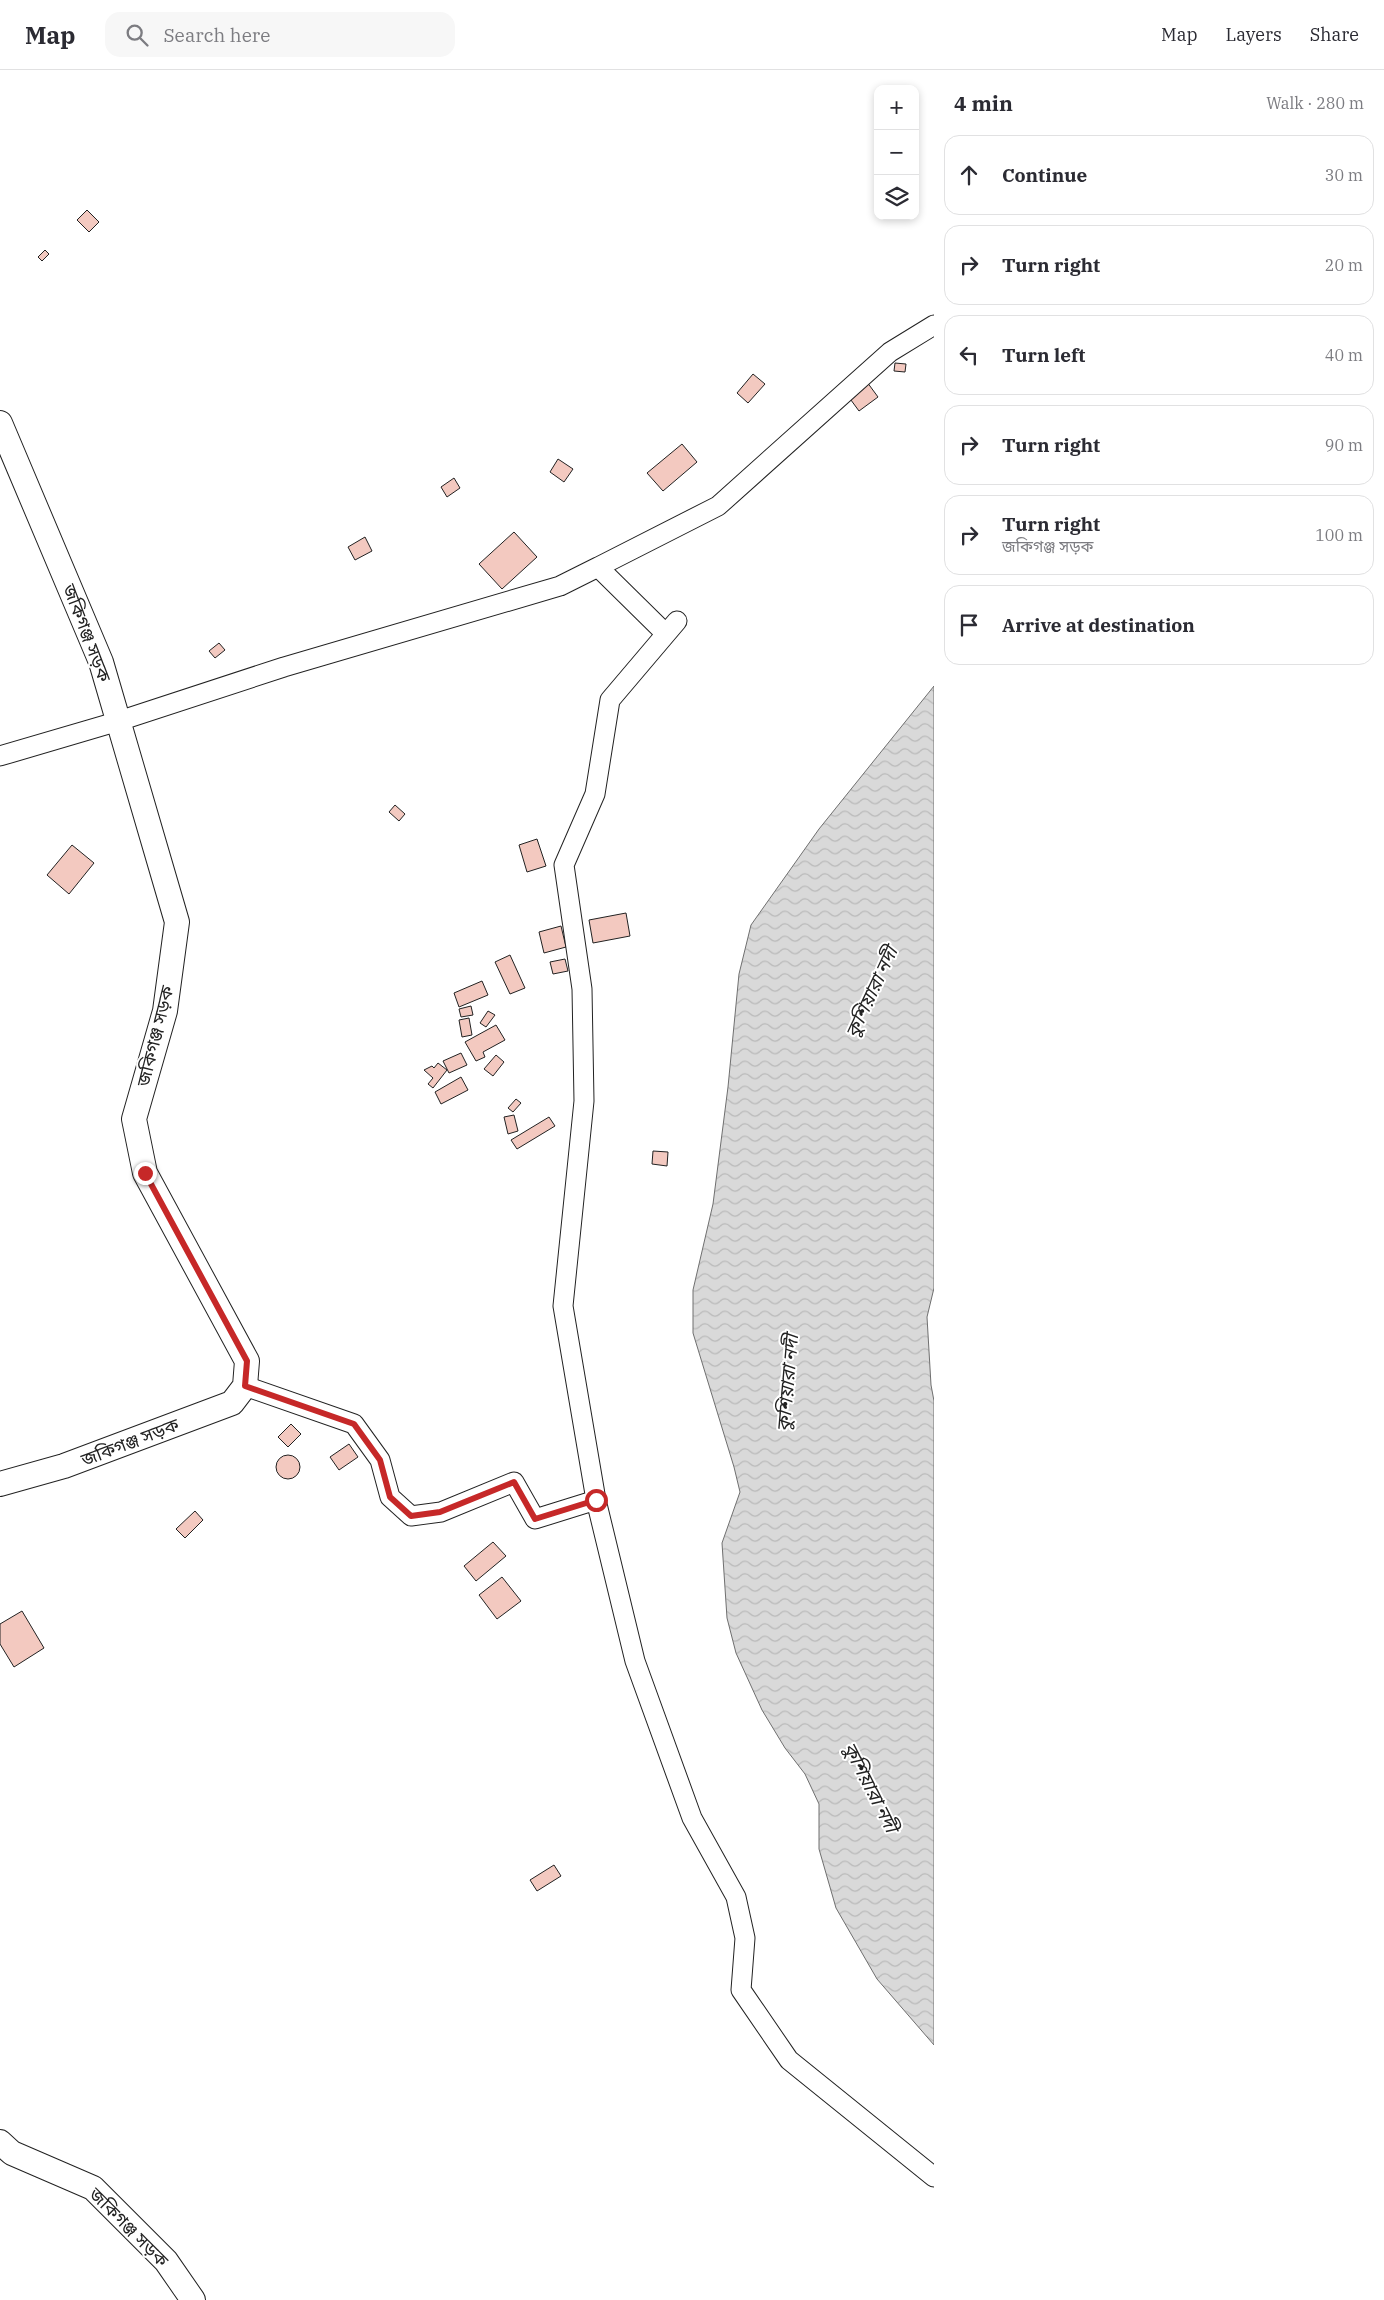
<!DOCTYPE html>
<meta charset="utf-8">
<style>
:root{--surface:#fff;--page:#f7f7f7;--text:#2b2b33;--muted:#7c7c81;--line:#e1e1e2}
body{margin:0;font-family:"IBM Plex Serif","Noto Sans Bengali",serif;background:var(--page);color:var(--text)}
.controls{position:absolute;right:15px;top:15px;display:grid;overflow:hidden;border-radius:10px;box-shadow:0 2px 8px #0003}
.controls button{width:45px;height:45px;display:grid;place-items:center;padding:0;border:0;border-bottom:1px solid var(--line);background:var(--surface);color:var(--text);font:25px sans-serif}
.stop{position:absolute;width:15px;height:15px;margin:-11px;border:4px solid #c62828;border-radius:50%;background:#fff}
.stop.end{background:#c62828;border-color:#fff;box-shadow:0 1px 5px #0008}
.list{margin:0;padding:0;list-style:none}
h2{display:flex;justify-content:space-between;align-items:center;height:65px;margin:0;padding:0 20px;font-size:21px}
h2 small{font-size:16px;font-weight:400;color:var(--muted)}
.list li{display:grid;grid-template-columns:32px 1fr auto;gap:15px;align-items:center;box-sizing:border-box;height:80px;margin:0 10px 10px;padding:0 10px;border:1px solid var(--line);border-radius:15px}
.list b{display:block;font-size:19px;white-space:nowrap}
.list p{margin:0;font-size:16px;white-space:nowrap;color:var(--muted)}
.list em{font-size:16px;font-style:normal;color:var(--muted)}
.icon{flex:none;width:28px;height:28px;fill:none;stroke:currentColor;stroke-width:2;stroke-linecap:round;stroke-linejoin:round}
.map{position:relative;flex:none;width:934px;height:2230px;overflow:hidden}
header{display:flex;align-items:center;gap:30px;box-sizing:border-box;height:70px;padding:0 25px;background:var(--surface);border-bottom:1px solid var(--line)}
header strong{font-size:24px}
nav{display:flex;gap:28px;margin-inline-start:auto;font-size:18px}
.search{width:350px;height:45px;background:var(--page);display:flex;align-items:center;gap:12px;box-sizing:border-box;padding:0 18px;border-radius:15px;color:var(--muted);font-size:19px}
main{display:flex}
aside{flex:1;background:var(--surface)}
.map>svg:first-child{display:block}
</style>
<header>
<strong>Map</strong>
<div class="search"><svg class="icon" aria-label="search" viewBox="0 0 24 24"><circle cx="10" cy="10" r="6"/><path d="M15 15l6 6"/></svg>Search here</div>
<nav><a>Map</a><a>Layers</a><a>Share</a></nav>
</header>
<main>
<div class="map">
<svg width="934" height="2230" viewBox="0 0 934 2230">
<defs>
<pattern id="water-waves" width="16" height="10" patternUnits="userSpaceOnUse" patternTransform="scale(1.25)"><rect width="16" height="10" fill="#d9d9d9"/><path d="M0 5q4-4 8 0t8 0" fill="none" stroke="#bababa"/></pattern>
</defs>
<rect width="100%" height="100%" fill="#fff"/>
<path fill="url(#water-waves)" stroke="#6f6f6f" d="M934,616v602l-7,29 4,68 3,16v644l-57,-66 -41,-71 -17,-59v-45l-14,-30 -20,-26 -23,-38 -26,-57 -9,-35 -5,-75 18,-51 -6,-25 -41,-134v-43l20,-86 15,-117 11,-113 12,-49 68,-96z"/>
<path fill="#f3c9c0" stroke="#222" d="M87,140l12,12 -10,10 -12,-12z
M45,180l4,4 -7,7 -4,-4z
M895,293l11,1 -1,8 -11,-1z
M753,304l12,10 -17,19 -11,-10z
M867,312l11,15 -19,14 -11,-15z
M682,374l15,18 -34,29 -16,-18z
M558,389l15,10 -9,13 -14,-10z
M454,408l6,10 -13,9 -6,-10z
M514,462l23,25 -35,32 -23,-25z
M365,467l7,14 -17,9 -7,-13z
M219,573l6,7 -10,8 -6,-7z
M395,735l10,9 -6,7 -10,-9z
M537,769l9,27 -19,6 -8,-27z
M72,775l22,18 -25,31 -22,-19z
M626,843l4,23 -37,7 -4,-23z
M561,856l5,21 -22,6 -5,-21z
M510,885l15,33 -15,6 -15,-32z
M565,889l3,12 -15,3 -3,-12z
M482,911l6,14 -29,12 -5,-14z
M471,936l2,9 -12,2 -2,-8z
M488,941l7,4 -9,12 -6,-4z
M469,948l3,17 -10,2 -3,-17z
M496,955l9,15 -22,12 2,5 -9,4 -11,-19z
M461,983l6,12 -18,8 -6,-12z
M496,985l8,7 -11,14 -9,-7z
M438,993l9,7 -14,18 -5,-4 5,-6 -9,-8 8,-4 2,2z
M461,1007l7,13 -27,14 -6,-12z
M516,1029l5,4 -8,9 -5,-4z
M514,1045l4,16 -10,3 -4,-17z
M549,1047l6,9 -38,23 -6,-9z
M653,1081l15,1 -1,14 -15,-2z
M291,1354l10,10 -13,13 -10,-10z
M349,1374l9,13 -19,13 -9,-13z
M276 1397a12 12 0 1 1 24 0a12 12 0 1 1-24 0Z
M195,1441l8,9 -18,18 -9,-9z
M493,1472l13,14 -30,25 -12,-15z
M502,1507l19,24 -24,18 -18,-24z
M22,1541l22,37 -30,19 -14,-23v-20z
M554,1795l7,11 -24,15 -7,-11z"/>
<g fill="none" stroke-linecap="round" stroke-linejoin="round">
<g stroke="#222" stroke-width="21">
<path id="minor" d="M598,497l120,-61 172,-154 44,-27
M0,686l119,-35 165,-54 276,-81 38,-19 68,67
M245,1316l109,38 26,36 10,37 21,19 30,-4 73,-30 21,37 61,-19 39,161 57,157 44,79 9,41 -4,52 48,70 145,117
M596,1430l-33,-194 21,-205 -2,-112 -18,-124 31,-71 15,-94 67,-79"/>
</g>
<g stroke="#222" stroke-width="26">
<path id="major" d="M0,353l101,239 76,260 -12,89 -31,108 11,54 102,188 -2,25 -13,17 -168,63 -64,18
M0,2072l12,11 81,35 73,73 27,39"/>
</g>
<use href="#minor" stroke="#fff" stroke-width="19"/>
<use href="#major" stroke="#fff" stroke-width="24"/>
</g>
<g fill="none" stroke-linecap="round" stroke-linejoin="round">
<path stroke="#c62828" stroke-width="6" d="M145,1103l102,188 -2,25 109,38 26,36 10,37 21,19 29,-4 74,-30 21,37 61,-19"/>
</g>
<g text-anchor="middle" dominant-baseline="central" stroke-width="4" stroke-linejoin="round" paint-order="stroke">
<g font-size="18" fill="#222" stroke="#fff">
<text transform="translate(87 563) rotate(69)">জকিগঞ্জ সড়ক</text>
<text transform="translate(155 966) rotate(-76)">জকিগঞ্জ সড়ক</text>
<text transform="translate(130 1372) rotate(-21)">জকিগঞ্জ সড়ক</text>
<text transform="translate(129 2157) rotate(45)">জকিগঞ্জ সড়ক</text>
</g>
<g font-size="19" font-style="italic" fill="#222" stroke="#fff">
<text transform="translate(871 922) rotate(-65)">কুশিয়ারা নদী</text>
<text transform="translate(787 1313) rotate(-85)">কুশিয়ারা নদী</text>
<text transform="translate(871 1717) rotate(63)">কুশিয়ারা নদী</text>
</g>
</g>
</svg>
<div class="controls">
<button>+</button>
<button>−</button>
<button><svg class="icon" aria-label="layers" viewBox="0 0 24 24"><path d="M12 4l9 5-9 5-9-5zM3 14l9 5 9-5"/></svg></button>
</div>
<div class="stop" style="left:596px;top:1430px"></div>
<div class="stop end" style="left:145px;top:1103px"></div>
</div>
<aside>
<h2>4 min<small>Walk · 280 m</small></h2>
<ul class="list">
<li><svg class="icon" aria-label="ahead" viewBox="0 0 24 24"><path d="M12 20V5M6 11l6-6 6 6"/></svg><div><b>Continue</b></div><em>30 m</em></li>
<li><svg class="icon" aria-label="right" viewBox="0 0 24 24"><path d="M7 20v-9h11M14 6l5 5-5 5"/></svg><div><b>Turn right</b></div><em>20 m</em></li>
<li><svg class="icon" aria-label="left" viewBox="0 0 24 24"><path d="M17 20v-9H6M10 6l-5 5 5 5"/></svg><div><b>Turn left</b></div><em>40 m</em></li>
<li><svg class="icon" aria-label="right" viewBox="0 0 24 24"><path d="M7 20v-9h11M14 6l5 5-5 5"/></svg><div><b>Turn right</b></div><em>90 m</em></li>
<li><svg class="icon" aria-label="right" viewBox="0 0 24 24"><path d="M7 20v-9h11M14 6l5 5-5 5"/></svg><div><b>Turn right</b><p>জকিগঞ্জ সড়ক</p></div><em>100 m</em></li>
<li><svg class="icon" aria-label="arrive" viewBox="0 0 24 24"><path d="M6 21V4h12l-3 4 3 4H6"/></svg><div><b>Arrive at destination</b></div></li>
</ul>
</aside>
</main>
